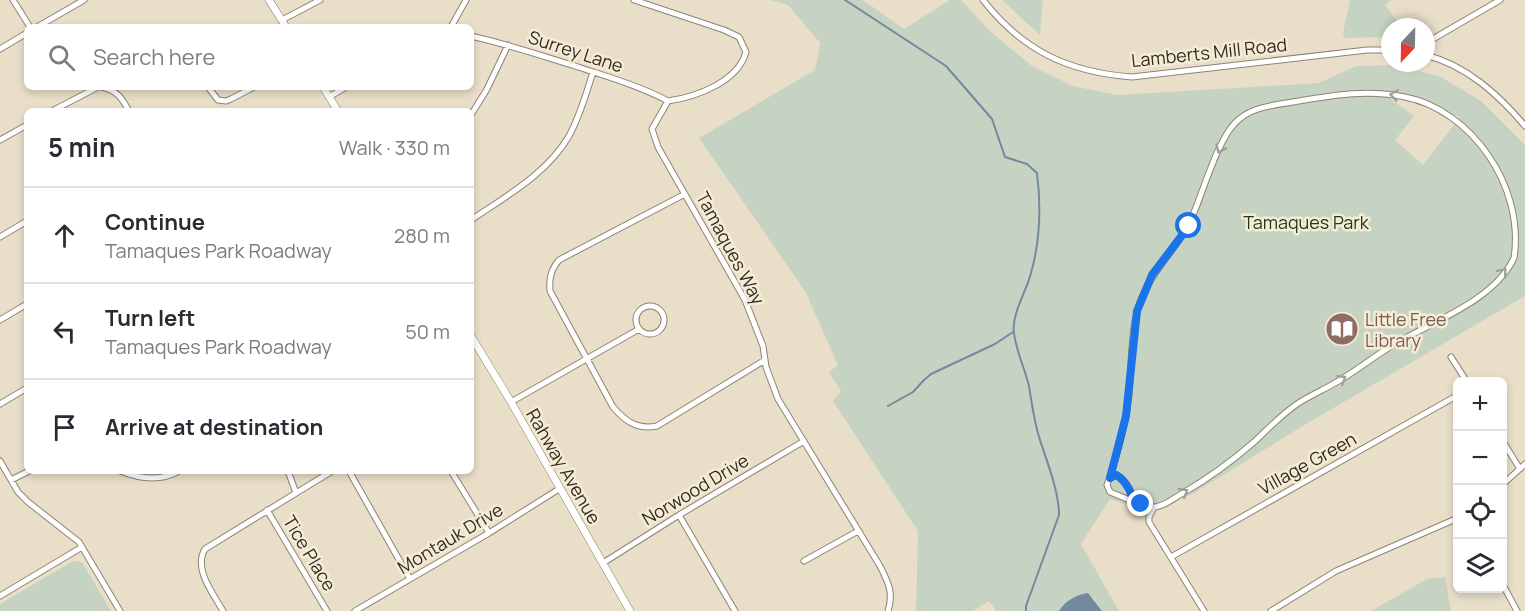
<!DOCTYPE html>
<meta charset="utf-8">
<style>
:root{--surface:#fff;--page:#f2f2f3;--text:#2b2b33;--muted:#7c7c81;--line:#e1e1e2}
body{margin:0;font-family:Manrope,sans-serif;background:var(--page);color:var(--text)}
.controls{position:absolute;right:18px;bottom:18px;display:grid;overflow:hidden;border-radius:9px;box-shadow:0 3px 9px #0003}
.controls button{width:54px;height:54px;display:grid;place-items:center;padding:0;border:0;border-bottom:2px solid var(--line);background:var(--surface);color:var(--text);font:30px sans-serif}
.compass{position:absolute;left:1381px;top:18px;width:54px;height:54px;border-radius:50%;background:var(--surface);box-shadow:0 3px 9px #0003;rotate:202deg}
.stop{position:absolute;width:18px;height:18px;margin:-14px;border:4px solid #1a73e8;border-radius:50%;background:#fff}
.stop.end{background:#1a73e8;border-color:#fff;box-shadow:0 2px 6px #0008}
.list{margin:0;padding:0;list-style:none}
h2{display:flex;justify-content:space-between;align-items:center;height:78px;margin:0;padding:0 24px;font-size:26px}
h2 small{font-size:20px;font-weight:400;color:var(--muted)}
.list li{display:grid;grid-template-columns:39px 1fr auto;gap:18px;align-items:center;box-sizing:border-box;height:96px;padding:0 24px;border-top:2px solid var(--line)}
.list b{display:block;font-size:22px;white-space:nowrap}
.list p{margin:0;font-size:20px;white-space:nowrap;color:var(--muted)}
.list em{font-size:20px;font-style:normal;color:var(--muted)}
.icon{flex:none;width:33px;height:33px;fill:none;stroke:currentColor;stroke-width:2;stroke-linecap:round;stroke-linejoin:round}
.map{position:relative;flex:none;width:1525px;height:611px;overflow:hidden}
.search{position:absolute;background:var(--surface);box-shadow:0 3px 9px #0003;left:24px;top:24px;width:450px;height:66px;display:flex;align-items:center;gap:15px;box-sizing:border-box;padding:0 21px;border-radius:9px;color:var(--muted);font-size:22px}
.panel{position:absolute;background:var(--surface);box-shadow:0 3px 9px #0003;left:24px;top:108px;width:450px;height:366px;border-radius:9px}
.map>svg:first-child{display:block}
</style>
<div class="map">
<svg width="1525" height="611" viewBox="0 0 1525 611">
<rect width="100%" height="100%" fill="#e9dfc9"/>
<path fill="#c6d3c3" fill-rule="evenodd" d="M771,0h92l41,29 46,-29h11l31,33 40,33 41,20 44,9 202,-12 37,-17 37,-1 46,11 42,25 44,44v151l-219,128 -115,71 -37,12 -16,2 -28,-10 -29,45 38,67h-17l-9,-13 -12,-4 -19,11 -3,6h-63l-7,-10 -16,10h-57l2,-80 -85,-130 8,-10 -12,-19 9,-7 -33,-74 -106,-153 116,-68 5,-27 -32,-38zM1377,89l83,28 -37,48 -28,-25 19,-24z
M1002,0h41l-3,35z
M1350,0h42l-7,5 17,22h-12v10l-45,1 -2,-5z
M73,561l9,1 29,49h-111v-7z
M1445,577l6,34h-80l56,-32z"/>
<path fill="#738a9e" d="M1088,593l14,18h-43c5,-10 19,-17 29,-18z"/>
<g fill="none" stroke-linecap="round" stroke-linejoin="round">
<path stroke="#738a9e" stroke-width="2" d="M845,0l101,66 46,53 13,38 22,7 10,9c4,32 3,68 -6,100 -4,17 -20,42 -17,60 2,18 11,36 15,53 3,18 5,36 11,54 7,22 19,51 19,75l-33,91v5
M888,406l25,-14 11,-12 7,-6 64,-30 18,-12"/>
<g stroke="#8d8471" stroke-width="7">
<path id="minor" d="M13,0l17,27
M634,0l90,30 15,7 7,15c-8,30 -50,45 -78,49l-16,28 6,18 87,153 18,46 3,21 12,32 102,167c8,16 14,27 8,45
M983,0c40,51 85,72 149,77l235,-27h23
M282,20l38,-20
M37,27l47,-27
M451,27l15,-27
M471,36c36,8 71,20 107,31 30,10 62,19 90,34
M1426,43l74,-43
M0,49l27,-16
M1426,55c41,11 72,39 99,71
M101,87c16,3 21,11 28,24
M208,87l10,13 8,1 5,-2 23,-12
M329,97l17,-10
M52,111l46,-24
M471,115l16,-26 21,-44
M0,140l27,-15
M685,194l-126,66c-8,10 -10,17 -9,31l63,116c12,14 24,23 44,19l108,-66
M471,220c34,-23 77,-47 98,-84 11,-20 17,-42 24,-64
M0,237l27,-16
M636 320a14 14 0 1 1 28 0a14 14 0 1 1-28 0Z
M0,320l27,-16
M1451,357l16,25
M511,402l128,-73
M0,404l27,-16
M1502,440l18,29
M0,461l18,31 10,10 51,40 41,69
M120,471c20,8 40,11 59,0
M288,471l8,22
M349,471l61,108
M451,471l38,62
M1110,478l6,-3c7,3 16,15 16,23 7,5 14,10 23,9 10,-1 19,-9 28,-14 26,-15 48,-31 71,-51 14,-13 27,-27 43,-38 12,-8 26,-14 38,-21 20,-11 38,-26 58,-38 38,-23 101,-44 121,-87 11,-72 -43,-148 -109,-161 -36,-8 -71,-2 -106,4 -23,4 -48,5 -64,22 -18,19 -31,66 -42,92 -15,36 -46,57 -56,97 -7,27 -5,55 -8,82 -3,30 -12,62 -22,91l3,7 17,7 5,-1
M11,480l18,-9
M1502,485l23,-21
M1154,507l-5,10v5l55,89
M267,510l60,101
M679,515l56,96
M1171,557l287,-162
M804,561l54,-30
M603,563l76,-48 125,-74
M1502,583l15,28
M0,596l82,-49
M223,611c-10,-18 -30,-42 -18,-62l127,-78
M355,611l134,-78 70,-44
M1271,611l65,-40 122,-53"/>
</g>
<g stroke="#8d8471" stroke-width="8">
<path id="tertiary" d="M269,0l17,27
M323,87l15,24
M471,336l40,66 119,209"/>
</g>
<use href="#minor" stroke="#fff" stroke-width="5"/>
<use href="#tertiary" stroke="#fff" stroke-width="7"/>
</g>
<defs><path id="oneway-chevron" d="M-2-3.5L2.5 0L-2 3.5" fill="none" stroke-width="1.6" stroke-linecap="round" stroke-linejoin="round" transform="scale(1.5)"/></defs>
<g stroke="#a2a09c">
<use href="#oneway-chevron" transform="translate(1394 95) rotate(-172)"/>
<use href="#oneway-chevron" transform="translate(1220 149) rotate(114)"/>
<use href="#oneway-chevron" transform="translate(1503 272) rotate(-50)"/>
<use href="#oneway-chevron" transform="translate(1342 379) rotate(-32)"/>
<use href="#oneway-chevron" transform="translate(1184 492) rotate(-31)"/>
</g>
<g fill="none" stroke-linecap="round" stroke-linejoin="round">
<path stroke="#1a73e8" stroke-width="8" d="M1141,504l-9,-6c-1,-8 -9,-20 -16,-23l-6,3 16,-62 11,-105 15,-36 37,-49"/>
</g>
<defs>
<g id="library-disc" transform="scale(1.725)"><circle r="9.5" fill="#8d6e63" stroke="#f6ecd6"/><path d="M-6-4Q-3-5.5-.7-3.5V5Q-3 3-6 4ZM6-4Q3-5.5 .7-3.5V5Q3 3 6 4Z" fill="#fff"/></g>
</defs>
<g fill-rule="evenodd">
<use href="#library-disc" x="1342" y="329"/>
</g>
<g text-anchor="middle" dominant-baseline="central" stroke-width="5" stroke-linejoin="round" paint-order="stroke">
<g font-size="18" fill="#302c24" stroke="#f6ecd6">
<text transform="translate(576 51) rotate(18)">Surrey Lane</text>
<text transform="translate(1209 52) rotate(-6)">Lamberts Mill Road</text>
<text transform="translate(731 248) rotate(62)">Tamaques Way</text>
<text transform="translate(1307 463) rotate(-29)">Village Green</text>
<text transform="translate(564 466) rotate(60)">Rahway Avenue</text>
<text transform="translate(695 489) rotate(-31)">Norwood Drive</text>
<text transform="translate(450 538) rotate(-31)">Montauk Drive</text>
<text transform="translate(310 553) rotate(59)">Tice Place</text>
</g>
<g font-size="18" fill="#1b3916" stroke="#f6ecd6">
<text x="1306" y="222">Tamaques Park</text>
</g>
<g font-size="18" fill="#785e54" stroke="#f6ecd6" text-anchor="start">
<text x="1365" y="319">Little Free<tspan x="1365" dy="21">Library</tspan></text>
</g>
</g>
</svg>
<div class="controls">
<button>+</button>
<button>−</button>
<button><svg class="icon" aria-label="locate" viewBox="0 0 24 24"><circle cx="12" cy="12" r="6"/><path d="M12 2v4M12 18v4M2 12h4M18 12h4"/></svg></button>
<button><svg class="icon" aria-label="layers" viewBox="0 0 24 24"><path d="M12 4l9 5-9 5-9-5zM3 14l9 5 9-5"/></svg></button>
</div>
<svg class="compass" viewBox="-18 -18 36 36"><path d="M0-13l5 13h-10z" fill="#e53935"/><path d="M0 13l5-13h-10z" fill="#7c7c81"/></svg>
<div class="stop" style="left:1189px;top:226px"></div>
<div class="stop end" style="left:1141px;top:504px"></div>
<div class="search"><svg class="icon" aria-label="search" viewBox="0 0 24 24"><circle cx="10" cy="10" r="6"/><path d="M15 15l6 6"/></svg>Search here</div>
<section class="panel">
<h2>5 min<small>Walk · 330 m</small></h2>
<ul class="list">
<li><svg class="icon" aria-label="ahead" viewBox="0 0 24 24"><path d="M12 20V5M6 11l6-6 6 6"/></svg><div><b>Continue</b><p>Tamaques Park Roadway</p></div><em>280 m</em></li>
<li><svg class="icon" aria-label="left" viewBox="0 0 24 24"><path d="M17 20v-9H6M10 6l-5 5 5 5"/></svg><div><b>Turn left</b><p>Tamaques Park Roadway</p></div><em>50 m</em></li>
<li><svg class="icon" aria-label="arrive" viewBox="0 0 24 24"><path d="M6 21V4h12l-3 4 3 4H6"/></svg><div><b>Arrive at destination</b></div></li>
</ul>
</section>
</div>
